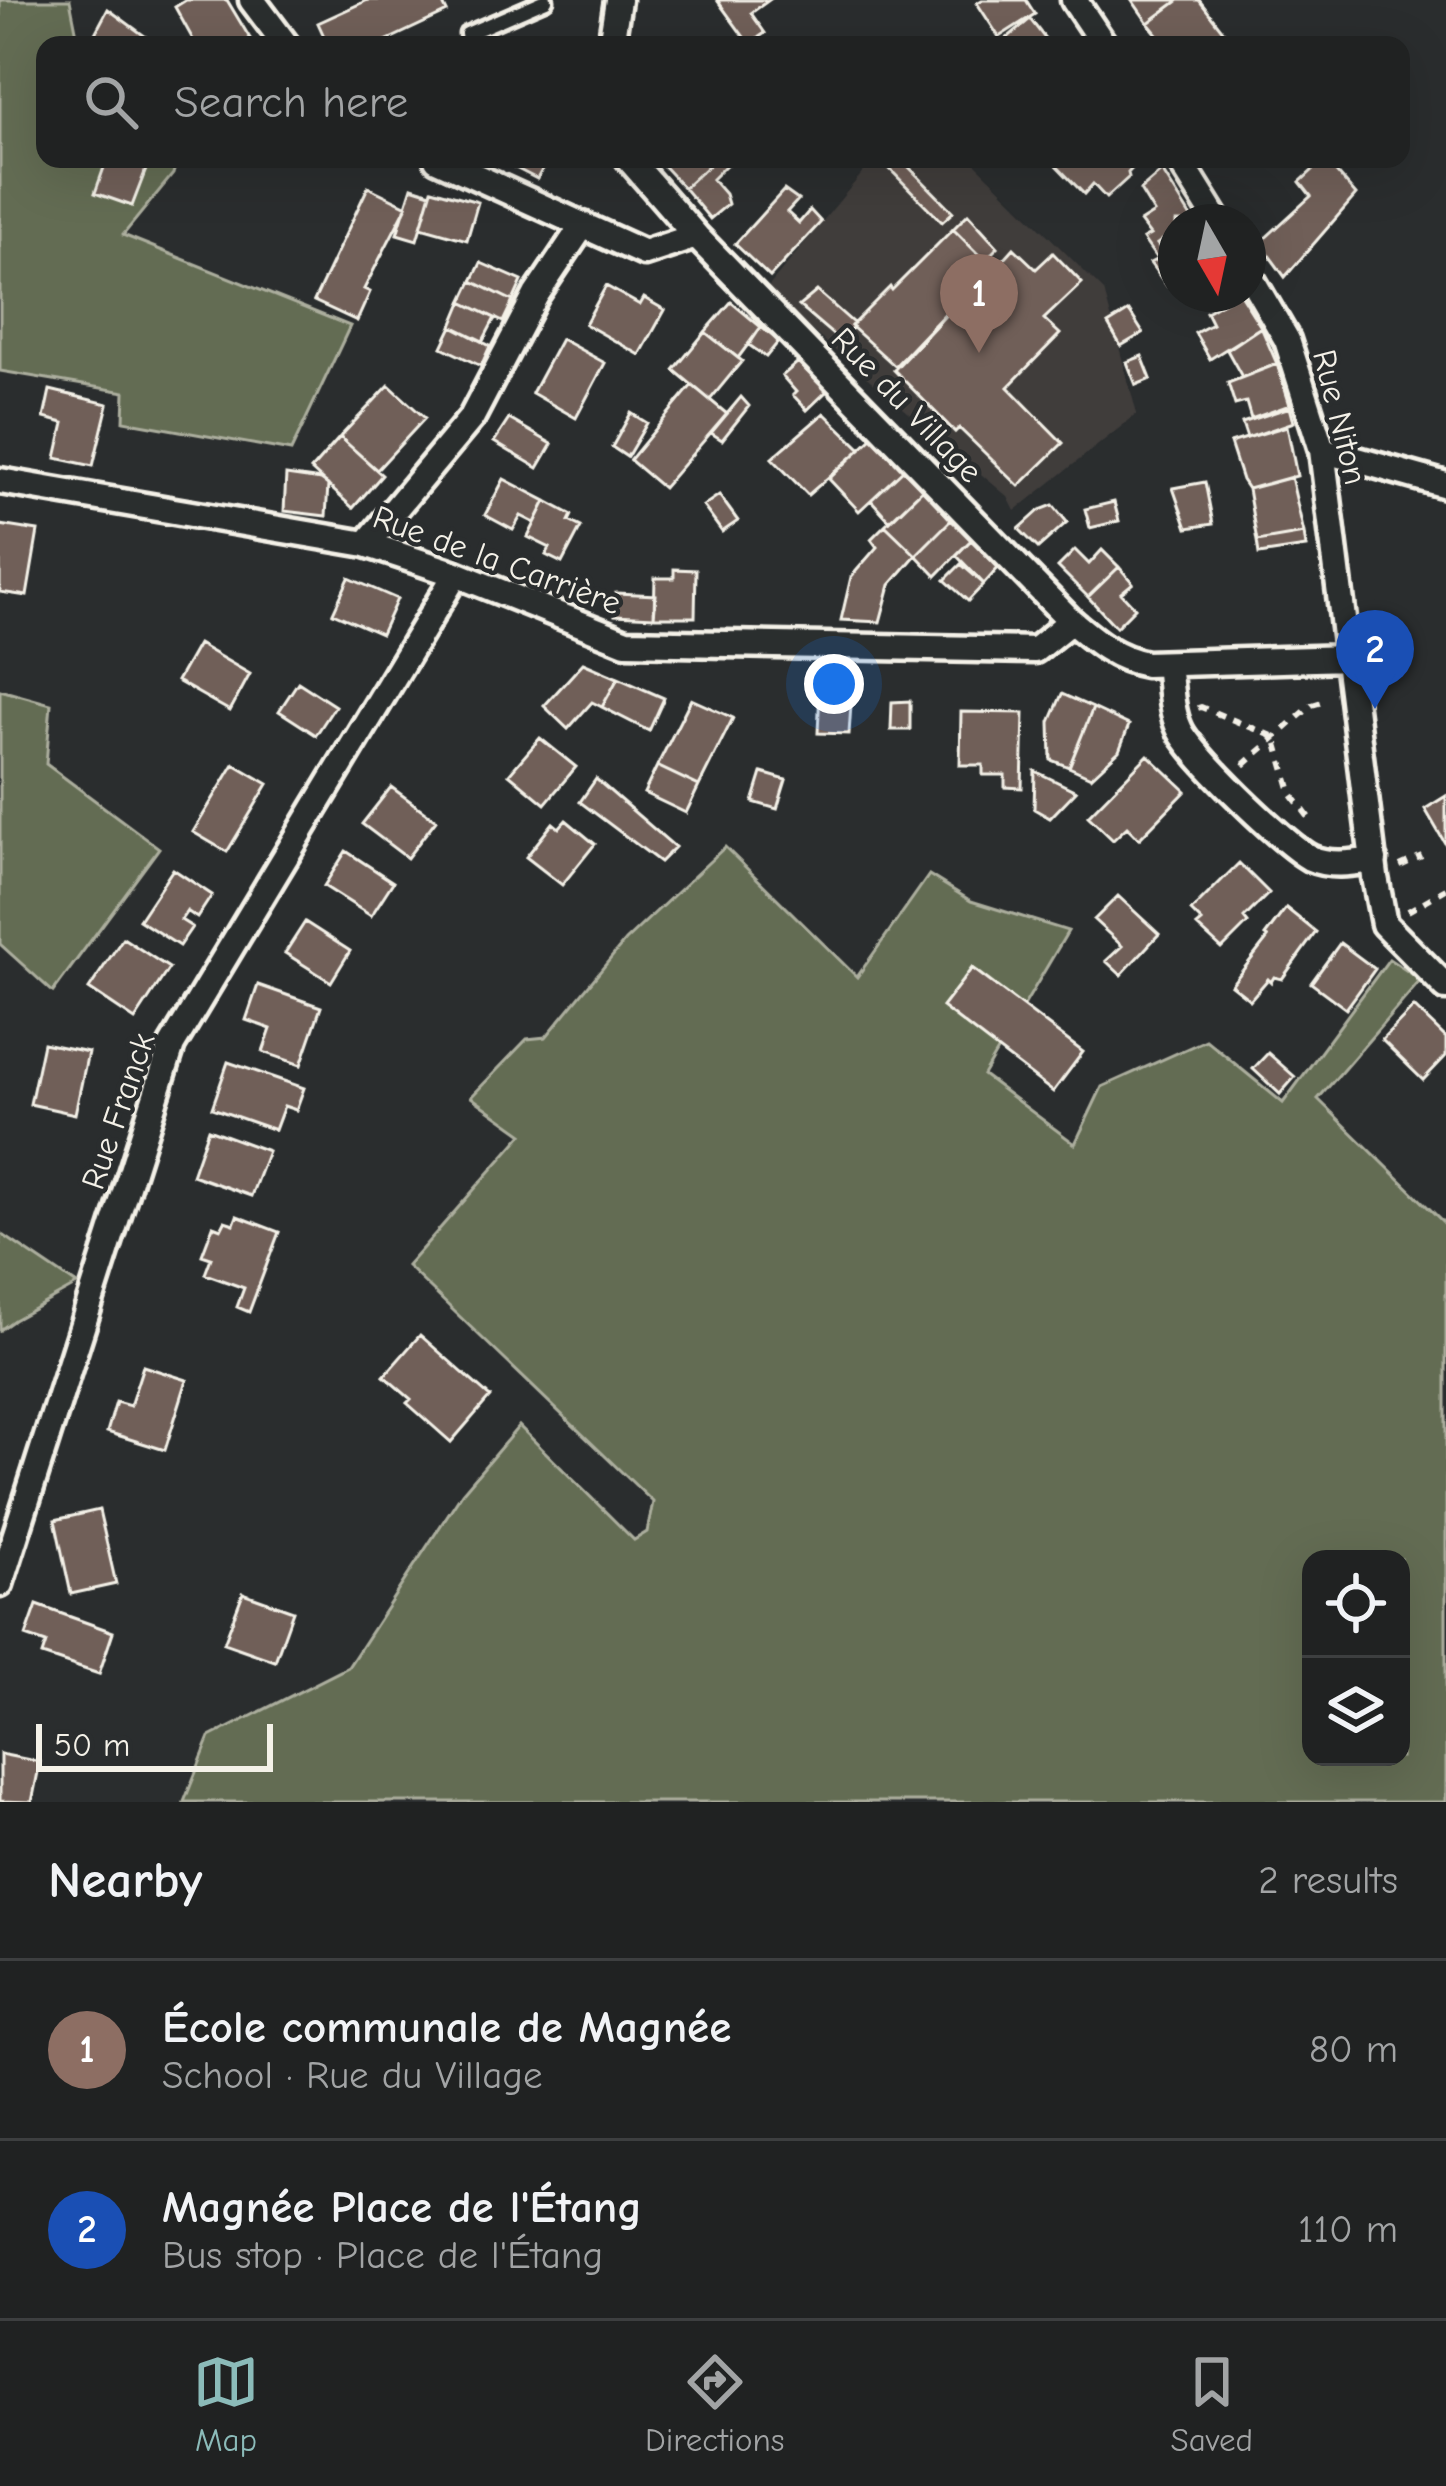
<!DOCTYPE html>
<meta charset="utf-8">
<style>
:root{--surface:#202222;--page:#2d2f2f;--text:#f1f3f6;--muted:#a2a4a5;--line:#3d3f40;--accent:#8bbbb9}
body{margin:0;font-family:"Comic Neue",sans-serif;background:var(--page);color:var(--text)}
.controls{position:absolute;right:36px;bottom:36px;display:grid;overflow:hidden;border-radius:24px;box-shadow:0 12px 48px #0002}
.controls button{width:108px;height:108px;display:grid;place-items:center;padding:0;border:0;border-bottom:3px solid var(--line);background:var(--surface);color:var(--text);font:60px sans-serif}
.compass{position:absolute;left:1158px;top:204px;width:108px;height:108px;border-radius:50%;background:var(--surface);box-shadow:0 12px 48px #0002;rotate:171deg}
.scale{position:absolute;left:36px;bottom:30px;width:237px;box-sizing:border-box;padding-left:12px;border:6px solid #f4f1e8;border-top:0;font-size:33px;line-height:42px;white-space:nowrap;color:#f4f1e8;-webkit-text-stroke:9px #2a2d2e;paint-order:stroke}
.you{position:absolute;left:834px;top:684px;width:42px;height:42px;margin:-30px;border:9px solid #fff;border-radius:50%;background:#1a73e8;box-shadow:0 0 0 18px #1a73e833}
.badge{display:grid;place-items:center;width:78px;height:78px;border-radius:50%;background:var(--accent);color:#fff;font-size:39px;font-weight:700}
.pin{position:absolute;translate:-50% -99px;filter:drop-shadow(0 3px 6px #0008)}
.pin::after{content:'';position:absolute;top:63px;width:42px;height:36px;background:inherit;clip-path:polygon(0 0,100% 0,50% 100%)}
.list{margin:0;padding:0;list-style:none}
h2{display:flex;justify-content:space-between;align-items:center;height:156px;margin:0;padding:0 48px;font-size:51px}
h2 small{font-size:39px;font-weight:400;color:var(--muted)}
.list li{display:grid;grid-template-columns:78px 1fr auto;gap:36px;align-items:center;box-sizing:border-box;height:180px;padding:0 48px;border-top:3px solid var(--line)}
.list b{display:block;font-size:45px;white-space:nowrap}
.list p{margin:0;font-size:39px;white-space:nowrap;color:var(--muted)}
.list em{font-size:39px;font-style:normal;color:var(--muted)}
.icon{flex:none;width:66px;height:66px;fill:none;stroke:currentColor;stroke-width:2;stroke-linecap:round;stroke-linejoin:round}
.map{position:relative;flex:none;width:1446px;height:1802px;overflow:hidden}
.search{position:absolute;background:var(--surface);box-shadow:0 12px 48px #0002;left:36px;right:36px;top:36px;height:132px;display:flex;align-items:center;gap:30px;box-sizing:border-box;padding:0 42px;border-radius:24px;color:var(--muted);font-size:45px}
.sheet{height:516px;background:var(--surface)}
nav{display:flex;justify-content:space-around;align-items:center;box-sizing:border-box;height:168px;border-top:3px solid var(--line);background:var(--surface);font-size:33px;color:var(--muted)}
nav a{display:grid;justify-items:center;gap:6px}
nav .on{color:var(--accent)}
.map>svg:first-child{display:block}
</style>
<div class="map">
<svg width="1446" height="1802" viewBox="0 0 1446 1802">
<rect width="100%" height="100%" fill="#2a2d2e"/>
<filter id="ink" filterUnits="userSpaceOnUse"><feTurbulence type="fractalNoise" baseFrequency=".00833" numOctaves="2"/><feDisplacementMap in="SourceGraphic" scale="24" xChannelSelector="R" yChannelSelector="G"/><feConvolveMatrix kernelMatrix="1 2 1 2 8 2 1 2 1" color-interpolation-filters="sRGB"/></filter>
<g filter="url(#ink)">
<path fill="#3f3c3b" d="M874,159h97l133,132 33,123 -122,97 -7,-14 -243,-206z"/>
<path fill="#636c53" stroke="#acae9e" stroke-width="3" fill-rule="evenodd" d="M0,0h70l8,40 10,5h-43v114h132l-4,15 -50,61 227,91 -59,125 -167,-30 1,-29 -125,-21z
M0,690l51,14 -5,60 113,84 -106,144 -53,-48z
M725,847l132,130 72,-102 42,26 97,30 -85,144 92,69 27,-57 104,-47 77,63 106,-144 32,21 -103,119 128,126v577h-1262l26,-65 138,-70 114,-174 57,-67 115,114 13,-8 6,-30 -246,-236 116,-132 -52,-37 56,-58 19,-2 79,-96zM1311,1559h90v198h-90z
M0,1233l77,52 -63,35 -14,10z"/>
<path fill="#6f5e58" stroke="#f4f1e8" stroke-width="3" d="M186,0h41l27,45h-58l-21,-38z
M368,0h73l6,12 -70,33h-49l-10,-22z
M717,0h52l-18,13 14,20 -16,11z
M982,0h44l9,14 -36,23 -22,-34z
M1132,0h47l-31,23z
M1179,0h20l25,32 -8,6 1,2 -6,5h-40l-7,-8 -3,2 -13,-16z
M108,9l49,36h-49l-16,-6z
M1030,19l20,26h-49l-1,-1z
M107,159h43l-18,47 -37,-13z
M498,159h50l-11,20z
M657,159h50l4,4 -27,25z
M741,159l-3,3 -11,2 -15,15 13,15 3,10 -18,15 -26,-31 27,-25 -2,-4z
M887,159h14l52,53 -11,10 -58,-59z
M1050,159h89l1,1 -12,13 1,4 -23,21 -13,-14 -9,10z
M1325,159l31,36 -71,82 -25,-34 51,-47 -11,-14z
M1162,171l30,48 -5,3h-11v8l-19,14 8,11 -8,4 -14,-20 7,-4 -10,-13 14,-9 -14,-23z
M368,187l39,19 -43,83 6,3 -13,29 -43,-20z
M412,187l19,6 -14,47 -20,-6z
M432,189l46,13 -11,38 -46,-13z
M784,190l14,10 -11,12 12,11 11,-13 11,12 -51,55 -35,-33z
M968,214l30,33 -12,12h-3l-30,-30z
M953,229l37,37 -95,100 -44,-40 39,-39 2,3z
M1176,230v50l-9,6 -17,-23 15,-8 -8,-11z
M1014,248l22,21 17,-16 29,30 -38,36 16,15 -52,53 55,56 -44,43 -60,-58 -4,4 -61,-62 98,-104 3,3z
M481,263l41,18 -9,20 -41,-20z
M472,281l41,20 -10,21 -41,-20z
M606,286l34,19 4,-7 21,12 -25,45 -55,-31z
M817,291l36,32 -2,3 2,1 -13,14 -41,-35z
M1237,294h3l21,33 -51,32 -15,-26 17,-9 -6,-12z
M462,302l33,16 -12,23 -31,-15z
M731,302l30,25 -23,31 -33,-26z
M1129,311l14,22 -22,13 -13,-22z
M452,326l38,20 -9,20 -39,-19z
M761,327l18,14 -13,16 -17,-12z
M1261,327l16,37 -35,13 -15,-27z
M705,332l37,29 -32,39 -36,-30z
M561,339l44,24 -29,55 -44,-25z
M1142,356l9,23 -15,6 -9,-23z
M798,362l29,29 -20,19 -14,-15 3,-3 -14,-16z
M1277,364l13,41 -39,14 -5,-17 -11,3 -7,-22z
M389,385l36,33 -48,52 -37,-33z
M692,385l35,29 -64,74 -33,-28z
M50,390l58,14 -15,62 -37,-8 8,-35 -20,-5z
M741,397l8,9 -27,34 -11,-7z
M1290,407l4,15 -47,16 -5,-15z
M631,413l16,10 -20,34 -15,-10z
M824,413l37,36 -53,46 -36,-37z
M509,419l43,25 -14,24 -44,-26z
M1287,426l10,50 -49,13 -6,-9 -12,-37z
M340,437l42,38 -29,33 -42,-38z
M873,437l30,33 -44,41 -30,-32z
M903,470l20,19 -33,32 -19,-21z
M286,475l35,5 7,5 -2,31 -42,-5z
M1291,477l13,56 -47,8 -9,-52z
M504,479l42,22 -11,22 -14,-7 -8,14 -28,-15z
M1205,482l8,42 -26,4 -14,-40z
M923,489l28,31 -35,35 -31,-30z
M719,495l19,26 -16,11 -19,-26z
M546,501l26,14 -3,6 12,6 -19,36 -16,-8 4,-7 -22,-11z
M1114,502l5,19 -29,7 -5,-19z
M1053,505l14,17 -29,26 -19,-19 21,-19z
M951,520l20,20 -35,36 -20,-21z
M0,525l38,6 -11,65 -27,-4z
M885,525l31,30 -26,30 -10,37 -39,-2 10,-43 26,-30 -6,-8z
M1304,533l2,14 -47,7 -2,-13z
M971,540l28,27 -15,17 -28,-29z
M1075,550l14,14 13,-14 17,17 -31,30 -30,-30z
M961,564l23,20 -16,17 -23,-21z
M1119,567l14,16 -12,10 14,15 -19,19 -28,-30z
M674,569l22,1 -1,47h-41l1,-39h19z
M349,578l48,21 -16,35 -48,-21z
M616,593l40,2 -2,22 -39,-2z
M198,644l52,30 -20,37 -53,-30z
M583,663l35,15 -16,29 -10,-5 -24,27 -24,-23z
M618,678l46,20 -15,33 -47,-24z
M298,682l37,24 -19,29 -37,-24z
M820,689l32,1 -3,44 -31,-1z
M1062,694l31,14 -24,59 -18,-7 -1,-38z
M691,699l42,19 -34,68 -42,-20z
M910,701v29h-19l1,-28z
M1093,708l36,17 -10,26 -28,26 -22,-10z
M961,712l63,1 -2,75 -17,-1v-12h-22v-10h-23z
M540,738l36,29 -31,37 -36,-30z
M1148,755l38,36 -47,48 -12,-12 -14,13 -25,-24z
M234,764l34,20 -41,68 -34,-20z
M657,766l42,20 -13,27 -42,-20z
M1035,771l41,20 -26,27 -16,-9z
M762,773l24,7 -9,29 -24,-7z
M596,779l79,68 -15,15 -80,-60z
M391,787l45,33 -29,38 -45,-34z
M1446,796v49l-21,-36z
M566,820l29,24 -33,41 -36,-28 27,-34 6,5z
M346,851l47,31 -22,34 -47,-30z
M1239,863l30,30 -25,25 4,5 -26,26 -25,-23 5,-4 -11,-11z
M173,869l39,26 -15,23 -10,-7 -6,9 11,7 -13,19 -40,-26z
M1118,896l41,38 -38,41 -15,-14 16,-15 -28,-26z
M1286,908l30,24 -34,47 -8,-2 -3,5 -3,-3 -18,21 -19,-15 37,-47 -3,-2z
M305,922l45,29 -19,31 -46,-29z
M123,938l46,30 -34,52 -46,-31z
M1340,943l35,26 -29,40 -35,-26z
M972,968l111,84 -30,40 -111,-85z
M258,985l63,22 -20,58 -38,-13 8,-23 -25,-9z
M1414,1007l32,31v18l-23,24 -41,-40z
M43,1043l45,9 -13,62 -45,-10z
M1268,1053l27,24 -15,17 -27,-25z
M228,1062l76,26 -8,22 -12,-4 -9,24 -63,-22z
M208,1129l60,22 -17,45 -59,-21z
M237,1216l42,16 -30,80 -12,-5 7,-19 -39,-14 6,-16 -9,-3 11,-29 8,3 4,-8 9,3z
M420,1335l70,62 -39,45 -44,-39 4,-4 -27,-23z
M143,1366l44,14 -22,70 -58,-18 9,-30 14,4z
M99,1510l17,74 -45,10 -16,-74z
M243,1593l50,18 -18,50 -51,-18z
M37,1605l76,27 -14,42 -57,-19 4,-12 -20,-7z
M0,1754l40,8 -8,40 -32,-1z"/>
<g fill="none" stroke-linecap="round" stroke-linejoin="round">
<g stroke="#f4f1e8" stroke-width="21">
<path id="service" d="M467,34l79,-34"/>
</g>
<g stroke="#f4f1e8" stroke-width="33">
<path id="minor" d="M252,0l34,45
M1074,0l30,45
M611,45l7,-45
M437,159l207,94 52,-17
M629,159l67,77 375,385c24,20 43,37 75,43l201,-6
M1179,159l39,63
M1248,273l39,67 35,110 53,427 9,47 62,63
M1322,450l124,35
M0,481l366,63 90,30 170,68 409,8 36,-29
M366,544l106,-127 64,-122 47,-70
M1168,664c3,20 2,44 11,64 10,25 106,117 131,130 20,9 43,5 64,2
M0,1584l172,-539 284,-471"/>
</g>
<path stroke="#f4f1e8" stroke-width="6" stroke-dasharray="9 9" stroke-linecap="butt" d="M1198,708l3,-1 74,30 17,58 21,28
M1244,765l68,-60 16,-5
M1400,866l22,-10
M1408,911l38,-22"/>
<use href="#service" stroke="#2a2d2e" stroke-width="12"/>
<use href="#minor" stroke="#2a2d2e" stroke-width="24"/>
</g>
</g>
<g text-anchor="middle" dominant-baseline="central" stroke-width="9" stroke-linejoin="round" paint-order="stroke">
<g font-size="33" fill="#f4f1e8" stroke="#2a2d2e">
<text transform="translate(907 405) rotate(46)">Rue du Village</text>
<text transform="translate(1340 417) rotate(76)">Rue Niton</text>
<text transform="translate(497 560) rotate(20)">Rue de la Carrière</text>
<text transform="translate(118 1111) rotate(-71)">Rue Franck</text>
</g>
</g>
</svg>
<div class="controls">
<button><svg class="icon" aria-label="locate" viewBox="0 0 24 24"><circle cx="12" cy="12" r="6"/><path d="M12 2v4M12 18v4M2 12h4M18 12h4"/></svg></button>
<button><svg class="icon" aria-label="layers" viewBox="0 0 24 24"><path d="M12 4l9 5-9 5-9-5zM3 14l9 5 9-5"/></svg></button>
</div>
<svg class="compass" viewBox="-18 -18 36 36"><path d="M0-13l5 13h-10z" fill="#e53935"/><path d="M0 13l5-13h-10z" fill="#a2a4a5"/></svg>
<div class="scale">50 m</div>
<div class="you"></div>
<div class="pin badge" style="left:979px;top:353px;background:#8d6e63">1</div>
<div class="pin badge" style="left:1375px;top:709px;background:#1a4fb4">2</div>
<div class="search"><svg class="icon" aria-label="search" viewBox="0 0 24 24"><circle cx="10" cy="10" r="6"/><path d="M15 15l6 6"/></svg>Search here</div>
</div>
<section class="sheet">
<h2>Nearby<small>2 results</small></h2>
<ul class="list">
<li><span class="badge" style="background:#8d6e63">1</span><div><b>École communale de Magnée</b><p>School · Rue du Village</p></div><em>80 m</em></li>
<li><span class="badge" style="background:#1a4fb4">2</span><div><b>Magnée Place de l'Étang</b><p>Bus stop · Place de l'Étang</p></div><em>110 m</em></li>
</ul>
</section>
<nav>
<a class="on"><svg class="icon" aria-label="map" viewBox="0 0 24 24"><path d="M3 6l6-2 6 2 6-2v14l-6 2-6-2-6 2zM9 4v14M15 6v14"/></svg>Map</a>
<a><svg class="icon" aria-label="directions" viewBox="0 0 24 24"><path d="M12 3l9 9-9 9-9-9zM9 14v-3h6M13 9l2 2-2 2"/></svg>Directions</a>
<a><svg class="icon" aria-label="saved" viewBox="0 0 24 24"><path d="M7 4h10v16l-5-4-5 4z"/></svg>Saved</a>
</nav>
